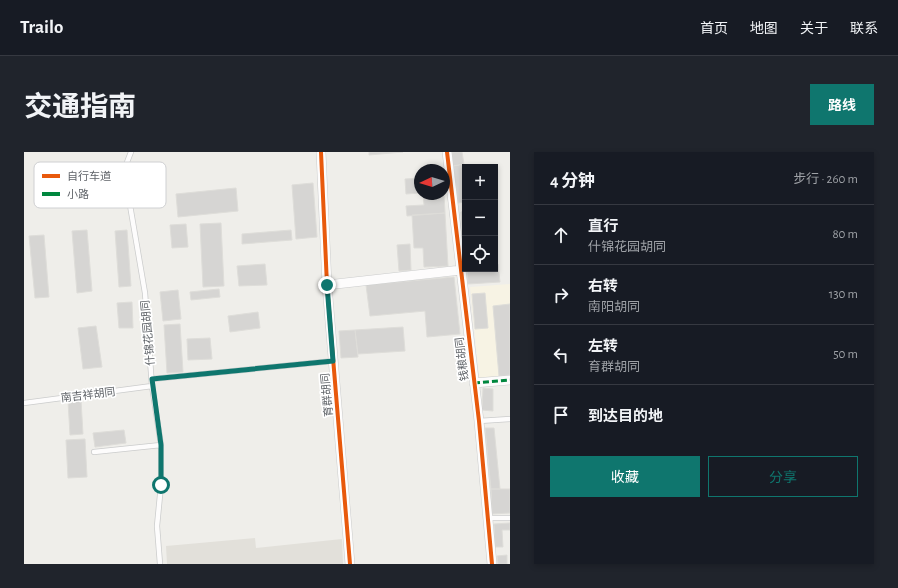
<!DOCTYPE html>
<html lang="zh">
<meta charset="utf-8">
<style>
:root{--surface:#171b24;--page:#20242c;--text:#f1f3f6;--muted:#9ea1a6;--line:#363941;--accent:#0f766e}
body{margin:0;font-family:"Alegreya Sans","Noto Sans SC",sans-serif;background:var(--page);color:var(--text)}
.controls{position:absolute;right:12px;top:12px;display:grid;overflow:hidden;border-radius:0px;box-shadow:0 2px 6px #0003}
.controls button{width:36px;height:36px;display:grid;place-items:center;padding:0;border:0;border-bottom:1px solid var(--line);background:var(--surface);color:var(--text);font:20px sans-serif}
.compass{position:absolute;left:390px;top:12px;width:36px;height:36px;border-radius:50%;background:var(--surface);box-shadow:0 2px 6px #0003;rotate:266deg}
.stop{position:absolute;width:12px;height:12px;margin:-9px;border:3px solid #0f766e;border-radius:50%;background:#fff}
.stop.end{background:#0f766e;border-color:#fff;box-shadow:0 1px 4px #0008}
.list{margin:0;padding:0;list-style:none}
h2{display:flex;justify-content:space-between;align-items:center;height:52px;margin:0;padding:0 16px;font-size:17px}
h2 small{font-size:13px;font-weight:400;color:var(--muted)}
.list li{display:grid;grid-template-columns:26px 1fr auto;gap:12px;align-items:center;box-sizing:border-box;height:60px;padding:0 16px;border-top:1px solid var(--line)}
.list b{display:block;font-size:15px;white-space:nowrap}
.list p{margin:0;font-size:13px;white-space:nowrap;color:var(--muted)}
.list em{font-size:13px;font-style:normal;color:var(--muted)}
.actions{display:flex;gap:8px;padding:12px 16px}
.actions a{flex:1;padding:9px 0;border:1px solid var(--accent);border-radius:0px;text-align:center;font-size:14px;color:var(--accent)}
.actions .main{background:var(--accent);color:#fff}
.icon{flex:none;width:22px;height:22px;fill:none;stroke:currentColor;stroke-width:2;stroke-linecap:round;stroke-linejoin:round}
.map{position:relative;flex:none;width:486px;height:412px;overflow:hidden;border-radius:0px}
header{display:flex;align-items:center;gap:24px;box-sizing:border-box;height:56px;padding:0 20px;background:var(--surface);border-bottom:1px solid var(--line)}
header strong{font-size:19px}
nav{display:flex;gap:22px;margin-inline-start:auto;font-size:14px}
.intro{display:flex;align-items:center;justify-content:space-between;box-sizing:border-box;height:96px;padding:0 24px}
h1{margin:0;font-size:28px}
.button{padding:10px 18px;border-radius:0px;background:var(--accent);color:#fff;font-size:14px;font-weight:700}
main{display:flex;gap:24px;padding:0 24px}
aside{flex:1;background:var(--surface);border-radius:0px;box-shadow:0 2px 6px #0003}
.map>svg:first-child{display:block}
</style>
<header>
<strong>Trailo</strong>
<nav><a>首页</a><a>地图</a><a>关于</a><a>联系</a></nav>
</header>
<div class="intro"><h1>交通指南</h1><a class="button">路线</a></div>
<main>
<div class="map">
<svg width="486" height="412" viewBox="0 0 486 412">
<rect width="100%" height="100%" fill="#efeeea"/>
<path fill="#f7f3e4" d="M486,132v100l-30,2 -10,-99z"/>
<path fill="#e2e0da" d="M231,386l1,10 86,-9 1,25h-176l-1,-18z"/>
<path fill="#d6d5d3" stroke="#deddd9" d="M345,0h34l-34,3z
M428,0h10l2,12 -11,2z
M440,12l1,38 -7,1 -5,-37z
M396,26v15l-14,1 -1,-15z
M289,31l4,54 -21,2 -4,-54z
M212,36l2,23 -60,6 -2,-23z
M399,42h21l1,19 -38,3 -1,-10 18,-1z
M441,59v36h-1l-3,-35z
M421,61l3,53 -24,1 -1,-19h-9l-2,-33z
M197,71l3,63 -21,1 -3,-63z
M162,72l2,23 -16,1 -2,-23z
M63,78l5,61 -15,2 -5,-62z
M103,78l4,56 -12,1 -4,-56z
M267,78l1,10 -50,4v-10z
M20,83l5,62 -14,1 -6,-62z
M386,92l1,26 -12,1 -2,-26z
M241,112l2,21 -28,1 -2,-20z
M471,112h3l2,18 -32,2 -1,-15h28z
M430,125l6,57 -33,3 -2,-26 -55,5 -4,-31z
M195,137l1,8 -29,3 -1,-8z
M154,138l3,29 -18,2 -3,-29z
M461,141l3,35 -13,1 -3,-35z
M108,150l1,26h-14l-2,-25z
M486,152v71l-11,1 -6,-70z
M234,160l2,16 -30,4 -2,-16z
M156,172l3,48 -16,1 -3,-48z
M72,174l6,41 -19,2 -5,-41z
M379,175l2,24 -47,3 -3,-24z
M331,178l3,27 -17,1 -2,-27z
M186,186l2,21 -24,1 -1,-21z
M459,236l10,1v22l-11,-1z
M57,248l2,34 -13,1 -2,-34z
M461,276h9l6,61h-9z
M100,278l2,13 -31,4 -2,-14z
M61,287l2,38 -19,1 -2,-38z
M467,337h19v24l-18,1z
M486,371v7h-8l1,17h-8l-1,-23z
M483,403v9h-9l-1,-8z"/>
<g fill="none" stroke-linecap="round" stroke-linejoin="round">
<g stroke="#cbcccc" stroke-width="6">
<path id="lane" d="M107,0l-7,18 21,123 7,93 9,59v40l-4,41 3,38
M128,227l181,-18
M0,251l128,-17
M455,269l31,-2
M70,300l67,-7
M463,366h23"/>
</g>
<g stroke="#cbcccc" stroke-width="10">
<path id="street" d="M297,0l6,133 23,279
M423,0l32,269 13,143
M303,133l134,-15
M450,231l36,-3"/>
</g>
<use href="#lane" stroke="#fdfcfc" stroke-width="4.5"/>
<use href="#street" stroke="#fdfcfc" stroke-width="9"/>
<path stroke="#00873e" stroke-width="3" stroke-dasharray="6 3" stroke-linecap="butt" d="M450,231l36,-3"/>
<g stroke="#fff" stroke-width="6">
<path id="cycleway" d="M297,0l6,133 23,279
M423,0l32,269 13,143"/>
</g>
<use href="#cycleway" stroke="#e8590c" stroke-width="4"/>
</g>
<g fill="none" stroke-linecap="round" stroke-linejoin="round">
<path stroke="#0f766e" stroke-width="5" d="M137,333v-40l-9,-66 181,-18 -6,-76"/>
</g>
<g text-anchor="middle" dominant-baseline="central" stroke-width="3.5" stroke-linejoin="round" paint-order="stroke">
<g font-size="11" fill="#5f6368" stroke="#fff">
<text transform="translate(124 181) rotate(-95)">什锦花园胡同</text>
<text transform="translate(438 207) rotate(-97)">钱粮胡同</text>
<text transform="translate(64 243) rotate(-7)">南吉祥胡同</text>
<text transform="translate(303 243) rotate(-95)">育群胡同</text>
</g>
</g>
<rect x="10" y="10" width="132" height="46" rx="6" fill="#fff" stroke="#cfd0d2" stroke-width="1"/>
<rect x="18" y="22" width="18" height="4" fill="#e8590c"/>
<rect x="18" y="40" width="18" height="4" fill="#00873e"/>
<g font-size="11" fill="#5f6368">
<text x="43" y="28">自行车道</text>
<text x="43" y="46">小路</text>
</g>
</svg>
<div class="controls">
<button>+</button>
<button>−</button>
<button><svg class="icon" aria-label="locate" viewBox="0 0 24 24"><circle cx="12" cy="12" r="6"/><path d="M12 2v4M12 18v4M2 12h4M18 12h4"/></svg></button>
</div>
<svg class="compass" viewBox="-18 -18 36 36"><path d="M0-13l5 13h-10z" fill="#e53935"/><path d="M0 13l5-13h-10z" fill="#9ea1a6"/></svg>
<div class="stop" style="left:137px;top:333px"></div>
<div class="stop end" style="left:303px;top:133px"></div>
</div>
<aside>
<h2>4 分钟<small>步行 · 260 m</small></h2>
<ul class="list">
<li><svg class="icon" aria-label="ahead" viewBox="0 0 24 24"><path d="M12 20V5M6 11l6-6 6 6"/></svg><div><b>直行</b><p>什锦花园胡同</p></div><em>80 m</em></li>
<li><svg class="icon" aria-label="right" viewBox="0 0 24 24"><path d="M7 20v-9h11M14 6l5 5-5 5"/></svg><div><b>右转</b><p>南阳胡同</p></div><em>130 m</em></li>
<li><svg class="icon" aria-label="left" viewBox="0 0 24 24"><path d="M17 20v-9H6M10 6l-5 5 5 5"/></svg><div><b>左转</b><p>育群胡同</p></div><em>50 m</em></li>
<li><svg class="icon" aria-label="arrive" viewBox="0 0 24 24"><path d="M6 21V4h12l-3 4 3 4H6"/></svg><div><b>到达目的地</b></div></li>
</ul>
<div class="actions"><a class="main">收藏</a><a>分享</a></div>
</aside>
</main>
